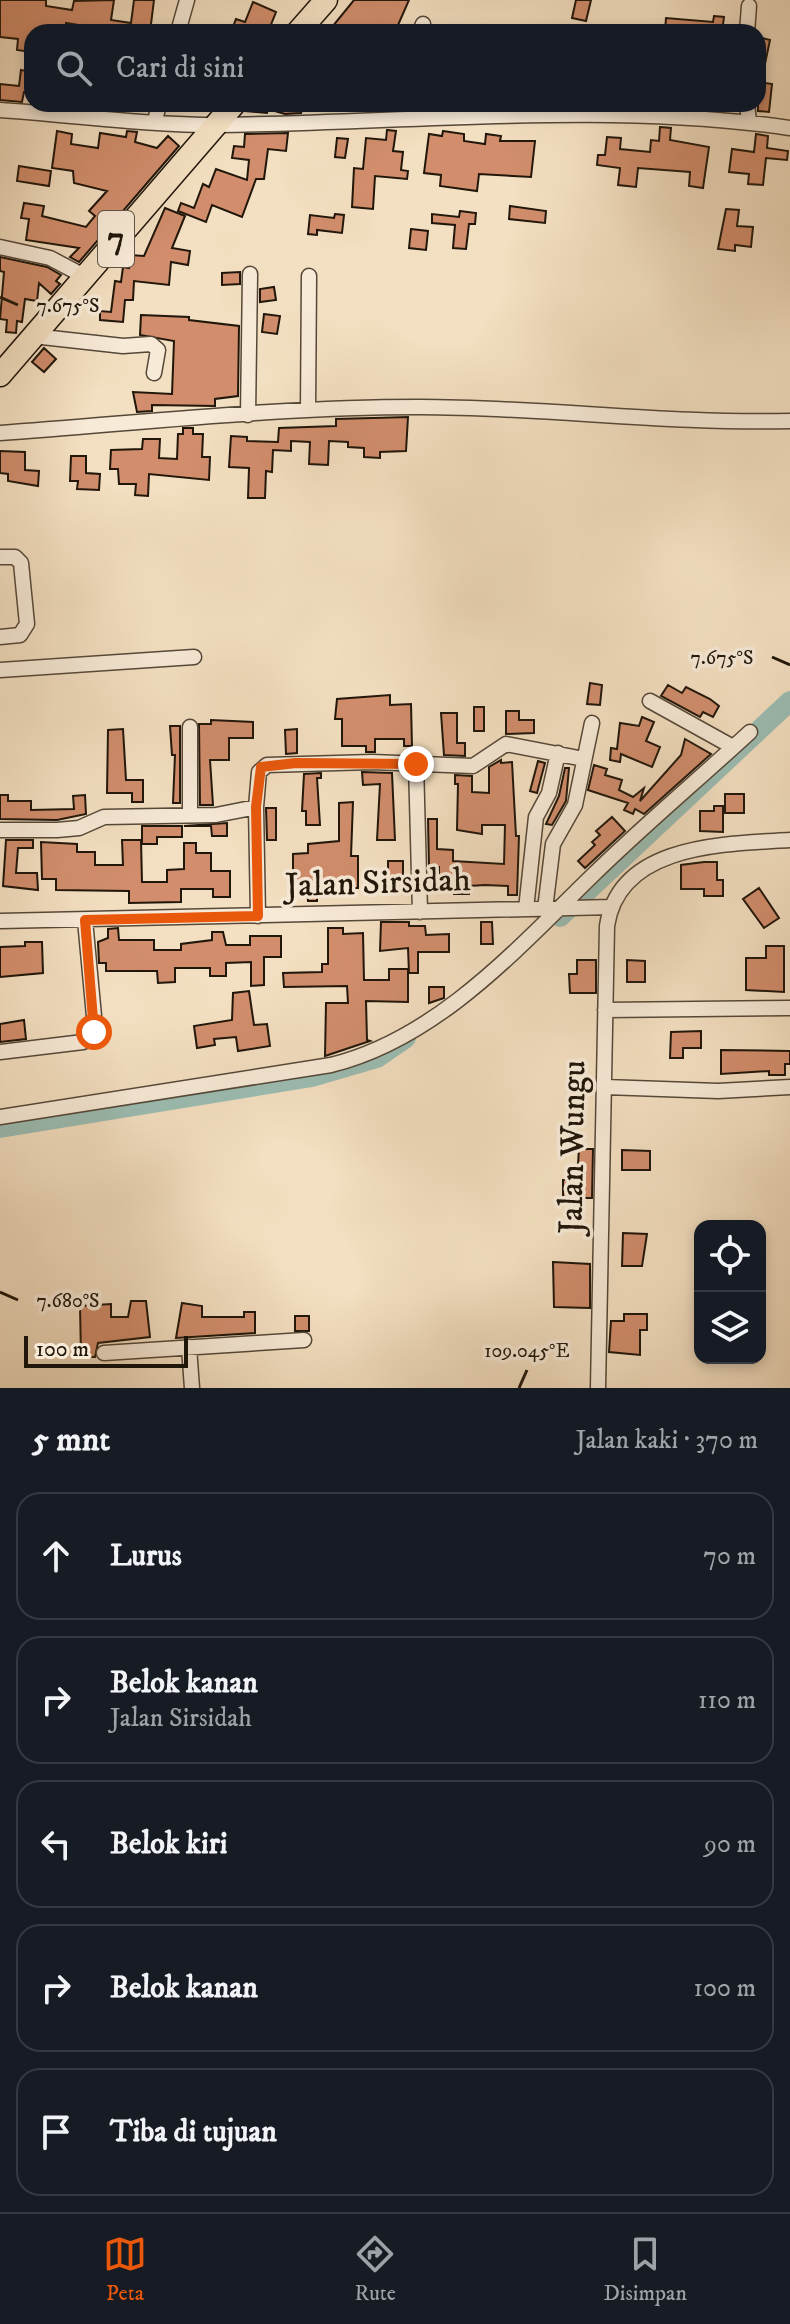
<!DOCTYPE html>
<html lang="id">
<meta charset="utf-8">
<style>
:root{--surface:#171b24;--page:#20242c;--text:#f1f3f6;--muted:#9ea1a6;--line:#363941;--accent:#ea580c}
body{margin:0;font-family:"IM FELL DW Pica",serif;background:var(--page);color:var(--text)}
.controls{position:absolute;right:24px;bottom:24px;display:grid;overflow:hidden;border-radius:16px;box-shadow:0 4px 12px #0003}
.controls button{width:72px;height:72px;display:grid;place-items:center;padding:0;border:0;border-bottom:2px solid var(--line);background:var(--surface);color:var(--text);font:40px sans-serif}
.scale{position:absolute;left:24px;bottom:20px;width:164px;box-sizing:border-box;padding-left:8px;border:4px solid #20160a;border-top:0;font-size:22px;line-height:28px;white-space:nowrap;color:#20160a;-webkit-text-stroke:6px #f7ead7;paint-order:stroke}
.stop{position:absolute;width:24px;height:24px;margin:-18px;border:6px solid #ea580c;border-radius:50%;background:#fff}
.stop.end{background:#ea580c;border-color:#fff;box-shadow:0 2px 8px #0008}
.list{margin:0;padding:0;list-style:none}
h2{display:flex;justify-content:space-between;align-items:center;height:104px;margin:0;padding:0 32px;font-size:34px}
h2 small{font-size:26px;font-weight:400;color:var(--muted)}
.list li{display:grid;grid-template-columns:52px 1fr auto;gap:24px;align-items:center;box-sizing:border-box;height:128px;margin:0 16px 16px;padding:0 16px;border:2px solid var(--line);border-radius:24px}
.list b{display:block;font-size:30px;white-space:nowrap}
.list p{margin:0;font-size:26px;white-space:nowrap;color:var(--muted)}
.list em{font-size:26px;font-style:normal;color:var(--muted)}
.icon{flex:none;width:44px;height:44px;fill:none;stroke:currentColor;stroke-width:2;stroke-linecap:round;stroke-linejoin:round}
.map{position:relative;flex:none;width:790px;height:1388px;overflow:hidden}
.search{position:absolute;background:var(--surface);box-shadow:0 4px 12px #0003;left:24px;right:24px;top:24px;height:88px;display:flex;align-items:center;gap:20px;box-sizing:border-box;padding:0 28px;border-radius:24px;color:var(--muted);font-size:30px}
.sheet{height:824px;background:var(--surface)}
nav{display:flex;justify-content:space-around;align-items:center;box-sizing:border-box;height:112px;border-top:2px solid var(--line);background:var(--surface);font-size:22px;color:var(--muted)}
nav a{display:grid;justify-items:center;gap:4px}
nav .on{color:var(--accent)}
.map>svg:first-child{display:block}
</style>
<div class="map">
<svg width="790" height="1388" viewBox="0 0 790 1388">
<rect width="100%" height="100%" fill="#f3dfc1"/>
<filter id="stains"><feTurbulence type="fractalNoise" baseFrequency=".0025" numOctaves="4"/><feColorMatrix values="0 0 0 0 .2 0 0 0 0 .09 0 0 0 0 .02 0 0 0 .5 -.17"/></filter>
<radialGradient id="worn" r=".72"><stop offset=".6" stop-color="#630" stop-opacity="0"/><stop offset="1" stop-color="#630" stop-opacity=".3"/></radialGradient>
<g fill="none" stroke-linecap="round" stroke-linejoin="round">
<path stroke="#9bbdb3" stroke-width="20" d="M560,917l230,-216
M0,1128l312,-51 65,-19 29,-20"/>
</g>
<path fill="#d18d6c" stroke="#20160a" stroke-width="2" d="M0,0h46v6l26,4 2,-9 40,-1 -3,20 20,3 3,-23h20l-4,32h-53v-4l-31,-5 -1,9 -28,-4 -1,4h-4v20l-15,-2 1,-11 -18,-2z
M354,0h55l-14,32h-67z
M576,0h15l-5,21 -14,-3z
M253,2l23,10 -8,20h-37l5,-13 9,3z
M714,16l10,1 -2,15 -57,-1 1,-13 47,4z
M758,37l12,3 -8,38h-4z
M21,70l11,2 -1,21 -7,-1 -2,10 -22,-2v-16l19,2z
M758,82l14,2 -3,28 -11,-1z
M248,104h56l-3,9 -16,1 -17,-5 -1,4 -21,-2z
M660,127l11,1 -1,12 39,7 -6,41 -14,-2 1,-14 -52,-4 -2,19 -18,-2 2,-17 -23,-3 1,-10h7l2,-18 14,1 -1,11 30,3 1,-12 8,1z
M387,130l9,1 -3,20 10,1 -2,18 7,1 -1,8 -32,-3 -2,33 -21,-2 2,-39 9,1 3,-31 20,2z
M57,131l15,3 -1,10 27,4 2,-15 26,4 1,-6 10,1 -2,10 22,6 11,-12 11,10 -100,116 -9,-5 9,-9 -53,-8 3,-21 -8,-1 3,-15 20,3 -2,10 44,11 9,-11 -6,-5 18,-20 -33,-8 -1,-12 -21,-3z
M443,131l21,3v7l21,3 1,-10 15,2 -1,5h35l-4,36 -52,-3 -2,17 -37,-5 1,-11 -17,-2 5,-39 13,2z
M288,133l-2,18 -18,-2 -4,30h-8l-14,38 -30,-12 -6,17 -28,-11 3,-8 13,5 9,-24 6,3 7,-18 31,11 2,-20 -17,-2 2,-12 10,1 1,-13z
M756,134l12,2 -1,12 21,3 -1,9 -21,-2 -3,27 -15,-1 1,-10 -20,-2 3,-23 22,3z
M337,138l11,1 -3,19 -10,-1z
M19,166l32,5 -2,15 -32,-5z
M510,206l36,5 -1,12 -36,-4z
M165,208l20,8 -13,32 18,3 -2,14 -17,-3 -2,23 -35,-4 -1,19h-8l-2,22 -23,-2v-9l11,1 4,-31 6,1 2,-15 6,1 1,-13 14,1z
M726,209l13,1 -2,16 16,1 -2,20 -16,-2v6l-17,-2z
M460,211l16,2 -1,11h-6l-3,25 -13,-1 2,-23 -23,-2v-9l27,3z
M335,214l9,1 -2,18 -25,-3v5l-9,-1 2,-19 24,3z
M411,229l17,2 -2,19 -17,-2z
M0,257l47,10 14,8 -5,6 4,3 -9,10 -12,-11 -2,18 -12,-2 -3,23 -5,-1 -1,12 -10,-1 1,-12 -7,-1 4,-47 -4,-1z
M240,272v12l-18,1v-12z
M274,287l2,13 -16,2v-13z
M264,314l16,2 -3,18 -15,-2z
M141,315l48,2v3l50,6 -1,70 -23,3v7l-63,-1v6l-15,1 -4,-20 39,2 2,-53 -34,-6z
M44,348l12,11 -12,13 -12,-10z
M408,417l-2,34 -26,1v6l-16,-1v-9l-16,-1v-5l-19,-1 -1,24 -19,-1 1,-22 -19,-1v10l-18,-1 -1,22 -6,-1 -1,27h-17l1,-30 -20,-1 2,-31 16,1v4l31,1 1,-14 57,-2v-7z
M183,428h10v6h10l-1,23h8l-1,23 -60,-6 -1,22 -13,-1 1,-11h-17l-1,-15h-8l1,-19 31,-1 1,-10h17l-1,19 18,1 1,-25h5z
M0,451l25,1v18l14,1 -1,15 -30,-5v-7l-8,-1z
M71,456h15v17l14,1 -1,16 -22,-1 1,-8h-8z
M590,683l12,2 -2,20 -13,-1z
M668,685l14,8 4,-6 24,12 9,7 -6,11 -10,-5 -3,5 -39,-21z
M390,695v10l21,-1 1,42h-8v-7h-29v13h-9v-6h-24v-27h-7l2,-20z
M474,707h10v24h-10z
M506,711h13v9h15v13l-28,1z
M441,713h16v30h8v13l-21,-1z
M642,717l12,5 -8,19 14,6 -8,20 -31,-13 -1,8 -10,-2 1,-12 6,1 3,-26 19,3z
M211,720l42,2v16h-24v22h-19l3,45h-13l-1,-81h12z
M170,726h10v77h-7l2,-48h-3z
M123,729l3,51h17v22h-11v-9h-25l1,-63z
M297,729v24l-11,1 -1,-24z
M685,739l26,15 -67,60 -9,-5 -2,5 -9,-4 4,-7 -40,-13 6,-25 13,4 -2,6 17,5 -3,10 14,7 11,-9 -4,13 41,-46z
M501,760v3l11,-1 4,74h3l-2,59h-9v-9l-23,-1 -16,1v8h-15v-17h-15v-10h-10l-1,-48h9v30l16,1v11l51,3 1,-39h-23v9l-25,-4 1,-46h-3v-9l17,1v16l17,1v-26z
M538,761l7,2 -8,30 -7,-2z
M565,768h4l-3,33 -14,24 -6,-1 13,-28z
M362,772l30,1 3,67h-18l3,-56 -17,1z
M321,773v5h-4l3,47h-14v-14h-4l2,-37z
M725,794h19v19h-19z
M0,795h8v6h23v9l43,-1 -1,-13 12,-1 1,19 -29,6 -57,-1z
M353,802l-2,54h7v32h-17v-7l-24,2v18h-9l-1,-18 -14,1v-30l15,-1v-9l31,-3v-38z
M714,806h9v26l-23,-1v-20h14z
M266,808h10v32h-9z
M612,817l13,14 -40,37 -7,-7 17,-16 -3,-3 8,-7 -4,-4z
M227,823v13h-15l-1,-10h-27z
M142,826h40v11h-25v7h-15z
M6,840h27v8h-15l-2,25h21l1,17 -35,-4z
M122,840h19l1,42h25v-12l17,-1v-26h12v10h15v18h19v26h-17v-8h-32v13l-52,1v-12l-73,-1v-11h-14l-1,-37 36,2v8h18v13h28z
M388,861h15v21h-15z
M704,862h13v18h6v16h-19v-7h-23v-24z
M759,888l20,30 -15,10 -21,-29z
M381,922h28v4h16l1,9 23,-1v18h-31v21h-9l-1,-25 -28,3z
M481,922h11l1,22h-12z
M118,928l1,12h35v10h27v-6l31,-4v-8h11l3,13h24v-9h31v21h-17v28l-13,1v-24l-25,1v13h-16v-8h-35v14l-17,1 -1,-12h-51v-8h-7l-1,-21 10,-4v-9z
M328,928h15v6l20,-1 1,47h25v-11h19v33l-42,-1 1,39 3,1 -45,15 1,-53h22l-1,-17 -63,1 -1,-14 39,-1v-8h6z
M25,942h17l1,31 -43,4v-30l25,-1z
M766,946h18v46l-38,-2v-32h20z
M577,960h19v33h-26l-1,-19h8z
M627,960l18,1v21h-18z
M429,987h15v11l-15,5z
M249,991l5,34 13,-1 3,22 -32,5 -2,-14 -22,2 1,6 -18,3 -3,-22 38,-6 1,-27z
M24,1020l2,19 -26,3v-18z
M701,1031v17h-18v10h-13l1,-26z
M721,1050l69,1v13h-5v11h-16v-4l-48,3z
M579,1149h14l-1,49h-29v-18h14z
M622,1150l28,1v19h-28z
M623,1233l24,1 -5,32h-20z
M553,1262l37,2v44l-36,-1z
M131,1301h15l4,36 -52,6 -3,14h-14l-1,-51 31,-2v13h17z
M182,1303l20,3v11h42v-5h11v21l-79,5z
M624,1314h23v16h-7v25l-31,-3 2,-31h13z
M295,1316h14v15h-14z"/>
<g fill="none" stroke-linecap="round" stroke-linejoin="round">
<g stroke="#554838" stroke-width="17">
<path id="minor" d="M178,32l9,-32
M420,32l3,-8
M747,32l2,-26
M747,104l2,18
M0,110c72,5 146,15 219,15 185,-2 387,-24 571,3
M155,121l4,-17
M0,247l50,11 34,18
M33,336l90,10 28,-2 7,6 -4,23
M308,410l1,-134
M248,415l2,-141
M0,433c139,-10 279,-26 419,-26 124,0 247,17 371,14
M0,557h15l6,6 6,61 -7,11 -20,2
M0,670l194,-13
M650,701l83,46
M190,727v88
M416,764l4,148
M256,807l2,109
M0,830h57l22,-2 25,-11 112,-2 40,-8 3,-35 8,-7 105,-3 101,4 33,-22 78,15
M526,909l10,-92 13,-24 9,-40
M545,909l8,-65 22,-39 17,-82
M0,921l612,-14
M605,1010l185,-2
M0,1052l83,-10 9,-5 3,-10 -10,-107
M605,1087l113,4 72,-4
M0,1117l331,-52c106,-26 186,-116 262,-190 50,-49 105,-95 157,-143
M189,1347l3,41
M104,1353l200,-13
M598,1388l9,-462c12,-83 120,-82 183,-86"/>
</g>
<g stroke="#20160a" stroke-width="25">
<path id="highway" d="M298,32l28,-32
M0,375l234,-271"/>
</g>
<use href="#minor" stroke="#f7ead7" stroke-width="14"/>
<use href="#highway" stroke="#f3dfc1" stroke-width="22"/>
</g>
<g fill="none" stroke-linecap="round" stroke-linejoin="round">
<path stroke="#ea580c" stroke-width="10" d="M94,1032l-9,-112 173,-4 -2,-109 5,-40 35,-4 120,1"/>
</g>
<path fill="none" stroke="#20160a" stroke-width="3" d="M0,297l18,8M772,657l18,8M0,1292l18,8M519,1388l8,-18"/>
<g text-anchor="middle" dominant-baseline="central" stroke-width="7" stroke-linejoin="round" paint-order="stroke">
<rect fill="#f7ead7" stroke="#605648" stroke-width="2" x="98" y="211" width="36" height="56" rx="6"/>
<g font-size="32" font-weight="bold" fill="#20160a">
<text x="116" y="239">7</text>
</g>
<g font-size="34" fill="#20160a" stroke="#f7ead7">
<text transform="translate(378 883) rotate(-2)">Jalan Sirsidah</text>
<text transform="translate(573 1147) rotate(-89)">Jalan Wungu</text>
</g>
</g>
<g font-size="20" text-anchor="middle" fill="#20160a" stroke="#f7ead7" stroke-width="7" stroke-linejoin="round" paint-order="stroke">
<text x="68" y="312">7.675°S</text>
<text x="722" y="664">7.675°S</text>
<text x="68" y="1307">7.680°S</text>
<text x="527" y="1357">109.045°E</text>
</g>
<rect width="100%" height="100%" filter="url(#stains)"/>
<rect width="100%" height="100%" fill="url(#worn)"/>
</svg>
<div class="controls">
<button><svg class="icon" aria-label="locate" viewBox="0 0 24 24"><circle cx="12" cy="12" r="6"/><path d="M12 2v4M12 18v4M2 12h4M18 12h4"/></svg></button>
<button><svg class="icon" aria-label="layers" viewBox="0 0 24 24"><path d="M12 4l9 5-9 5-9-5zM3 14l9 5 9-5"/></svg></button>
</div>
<div class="scale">100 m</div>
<div class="stop" style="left:94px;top:1032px"></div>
<div class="stop end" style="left:416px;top:764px"></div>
<div class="search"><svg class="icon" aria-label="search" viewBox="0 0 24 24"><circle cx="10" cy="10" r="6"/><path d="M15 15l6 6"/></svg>Cari di sini</div>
</div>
<section class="sheet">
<h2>5 mnt<small>Jalan kaki · 370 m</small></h2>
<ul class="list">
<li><svg class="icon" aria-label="ahead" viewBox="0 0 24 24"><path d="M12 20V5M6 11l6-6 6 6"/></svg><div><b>Lurus</b></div><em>70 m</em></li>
<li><svg class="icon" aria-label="right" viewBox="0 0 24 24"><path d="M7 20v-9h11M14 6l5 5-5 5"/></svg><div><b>Belok kanan</b><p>Jalan Sirsidah</p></div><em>110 m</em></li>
<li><svg class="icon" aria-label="left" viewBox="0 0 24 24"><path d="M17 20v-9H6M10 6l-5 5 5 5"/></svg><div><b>Belok kiri</b></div><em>90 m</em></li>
<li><svg class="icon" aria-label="right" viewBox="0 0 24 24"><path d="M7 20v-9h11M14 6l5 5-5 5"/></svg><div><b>Belok kanan</b></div><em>100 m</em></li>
<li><svg class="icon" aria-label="arrive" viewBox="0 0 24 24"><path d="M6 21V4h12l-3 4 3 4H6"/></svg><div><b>Tiba di tujuan</b></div></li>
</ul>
</section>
<nav>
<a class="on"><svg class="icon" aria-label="map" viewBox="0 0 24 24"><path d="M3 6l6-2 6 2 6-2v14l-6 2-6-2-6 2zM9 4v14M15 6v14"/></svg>Peta</a>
<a><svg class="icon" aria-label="directions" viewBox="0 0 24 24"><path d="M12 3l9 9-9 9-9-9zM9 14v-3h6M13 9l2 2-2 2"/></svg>Rute</a>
<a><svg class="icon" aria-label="saved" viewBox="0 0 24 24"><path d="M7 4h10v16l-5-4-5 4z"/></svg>Disimpan</a>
</nav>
